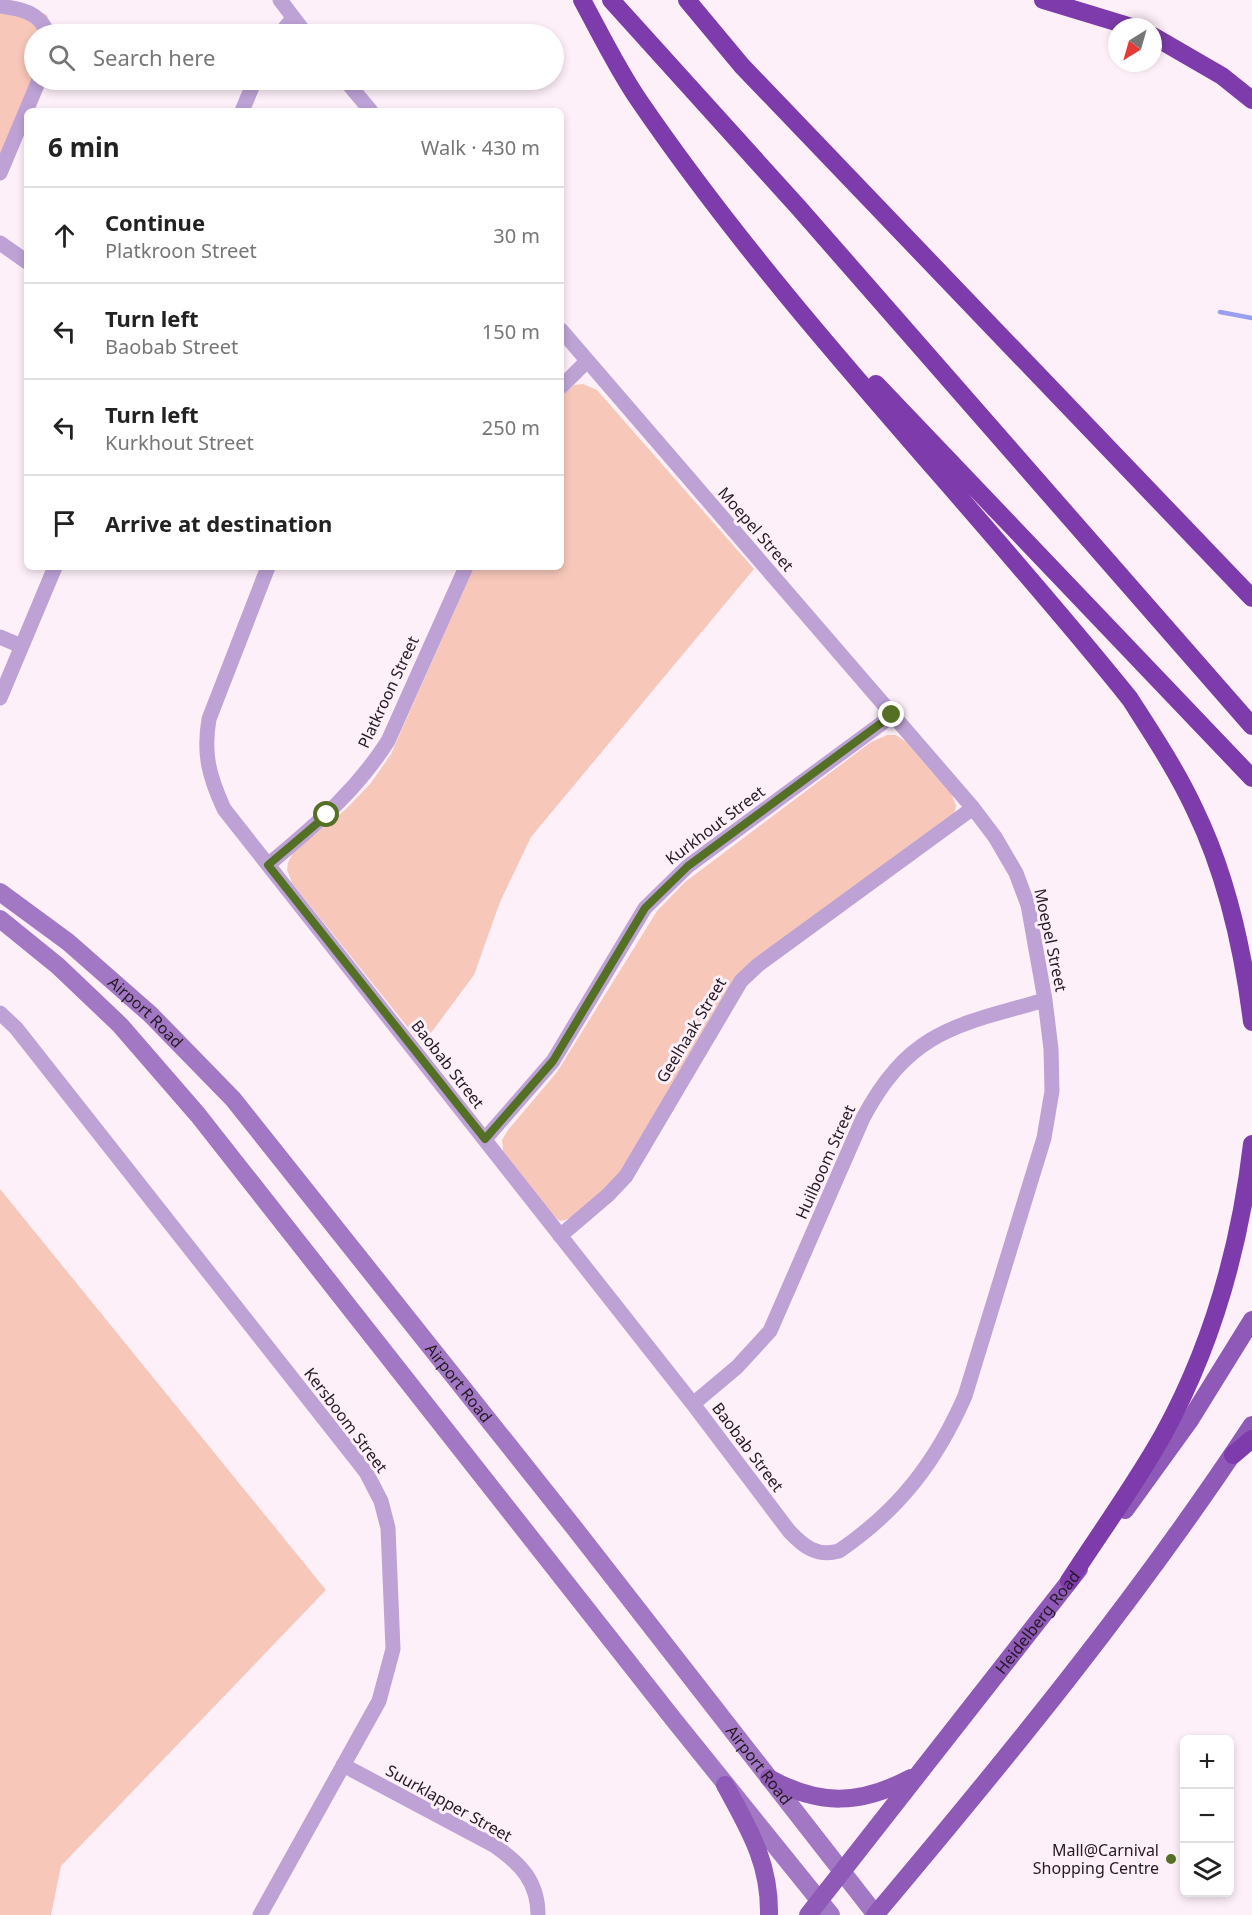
<!DOCTYPE html>
<meta charset="utf-8">
<style>
:root{--surface:#fff;--page:#f2f2f2;--text:#222;--muted:#767676;--line:#e0e0e0}
body{margin:0;font-family:"Noto Sans",sans-serif;background:var(--page);color:var(--text)}
.controls{position:absolute;right:18px;bottom:18px;display:grid;overflow:hidden;border-radius:9px;box-shadow:0 3px 9px #0003}
.controls button{width:54px;height:54px;display:grid;place-items:center;padding:0;border:0;border-bottom:2px solid var(--line);background:var(--surface);color:var(--text);font:30px sans-serif}
.compass{position:absolute;left:1108px;top:18px;width:54px;height:54px;border-radius:50%;background:var(--surface);box-shadow:0 3px 9px #0003;rotate:217deg}
.stop{position:absolute;width:18px;height:18px;margin:-14px;border:4px solid #547024;border-radius:50%;background:#fff}
.stop.end{background:#547024;border-color:#fff;box-shadow:0 2px 6px #0008}
.list{margin:0;padding:0;list-style:none}
h2{display:flex;justify-content:space-between;align-items:center;height:78px;margin:0;padding:0 24px;font-size:26px}
h2 small{font-size:20px;font-weight:400;color:var(--muted)}
.list li{display:grid;grid-template-columns:39px 1fr auto;gap:18px;align-items:center;box-sizing:border-box;height:96px;padding:0 24px;border-top:2px solid var(--line)}
.list b{display:block;font-size:22px;white-space:nowrap}
.list p{margin:0;font-size:20px;white-space:nowrap;color:var(--muted)}
.list em{font-size:20px;font-style:normal;color:var(--muted)}
.icon{flex:none;width:33px;height:33px;fill:none;stroke:currentColor;stroke-width:2;stroke-linecap:round;stroke-linejoin:round}
.map{position:relative;flex:none;width:1252px;height:1915px;overflow:hidden}
.search{position:absolute;background:var(--surface);box-shadow:0 3px 9px #0003;left:24px;top:24px;width:540px;height:66px;display:flex;align-items:center;gap:15px;box-sizing:border-box;padding:0 21px;border-radius:33px;color:var(--muted);font-size:22px}
.panel{position:absolute;background:var(--surface);box-shadow:0 3px 9px #0003;left:24px;top:108px;width:540px;height:462px;border-radius:9px}
.map>svg:first-child{display:block}
</style>
<div class="map">
<svg width="1252" height="1915" viewBox="0 0 1252 1915">
<rect width="100%" height="100%" fill="#fef0f9"/>
<path fill="#f7c8ba" d="M0,1l23,3 24,11 7,19h-20v46l-7,31v18l-27,50z
M583,384l14,6 157,179 -223,268 -31,65 -26,73 -52,70 -130,-162 -5,-13 1,-8 6,-11 52,-42 25,-26 20,-29 83,-187h87v-170l13,-12z
M887,735h9l10,7 46,53 4,11 -2,9 -201,147 -121,198c-16,18 -49,59 -72,61l-9,-7 -48,-63 -1,-11 6,-10 49,-58 100,-161 28,-29 186,-140z
M0,1189l326,401 -265,276 -10,49h-51z"/>
<g fill="none" stroke-linecap="round" stroke-linejoin="round">
<path stroke="#99a0f0" stroke-width="4.5" d="M1220,312l32,6"/>
<path stroke="#bea2d6" stroke-width="15" d="M280,0l26,34
M0,6c21,3 40,6 48,28
M280,34l13,-16
M345,80l26,31
M242,111l13,-31
M0,173l39,-93
M0,243l27,19
M561,387l26,-26
M268,567l-59,152c-6,35 0,57 15,90l469,595 96,127c15,16 28,26 50,20 60,-41 97,-89 126,-155l79,-258 8,-47 -1,-42 -6,-49 -17,-95 -12,-32 -21,-36 -22,-29 -412,-478
M0,637l21,9
M0,698l55,-131
M268,865c47,-40 86,-71 120,-124l78,-174
M0,1013l16,15 350,444 15,29 7,27 5,121 -14,52 -119,214
M485,1139l68,-78 92,-153 43,-42 205,-151
M560,1236l48,-41 18,-19 115,-195 17,-16 215,-157
M693,1404l44,-37 33,-36 93,-213c47,-88 94,-93 182,-118
M343,1765l152,81c26,18 43,36 43,69"/>
<g stroke="#a278c5" stroke-width="18">
<path id="s1" d="M0,892l68,50 82,72 83,85 339,426 304,390"/>
<path d="M0,919l58,47 62,59 78,90 476,605 157,195"/>
</g>
<g stroke="#8f59b7" stroke-width="18">
<path d="M1125,1510l65,-90 62,-100"/>
<path d="M769,1778c50,28 91,27 142,0"/>
<path d="M725,1785c24,44 45,78 44,130"/>
<path id="s2" d="M808,1915l271,-346"/>
<path d="M875,1915c133,-158 263,-317 377,-490"/>
</g>
<path stroke="#7e3bab" stroke-width="18" d="M582,0c18,33 35,68 56,99 146,214 330,398 492,600 23,36 47,72 65,111 32,66 48,139 57,212
M611,0l188,208 453,518
M687,0l55,66 510,532
M1043,0l89,27
M1153,36l69,40 30,24
M876,384l376,394
M1233,1455l19,-16
M1069,1581c31,-48 66,-96 94,-146 50,-91 77,-188 89,-291"/>
</g>
<g fill="none" stroke-linecap="round" stroke-linejoin="round">
<path stroke="#547024" stroke-width="8" d="M327,815l-59,50 217,274 68,-78 92,-153 43,-42 204,-151"/>
</g>
<circle fill="#547024" stroke="#fef0f9" stroke-width="2" cx="1171" cy="1859" r="6"/>
<g text-anchor="middle" dominant-baseline="central" stroke-width="6" stroke-linejoin="round" paint-order="stroke">
<g font-size="16" fill="#261a22" stroke="#fef0f9">
<text transform="translate(756 529) rotate(49)">Moepel Street</text>
<text transform="translate(388 692) rotate(-65)">Platkroon Street</text>
<text transform="translate(715 825) rotate(-37)">Kurkhout Street</text>
<text transform="translate(1051 940) rotate(78)">Moepel Street</text>
<text stroke="none"><textPath href="#s1" startOffset="189">Airport Road</textPath></text>
<text transform="translate(691 1030) rotate(-59)">Geelhaak Street</text>
<text transform="translate(448 1064) rotate(52)">Baobab Street</text>
<text transform="translate(825 1162) rotate(-66)">Huilboom Street</text>
<text stroke="none"><textPath href="#s1" startOffset="675">Airport Road</textPath></text>
<text transform="translate(346 1420) rotate(53)">Kersboom Street</text>
<text transform="translate(748 1447) rotate(53)">Baobab Street</text>
<text stroke="none"><textPath href="#s2" startOffset="372">Heidelberg Road</textPath></text>
<text stroke="none"><textPath href="#s1" startOffset="1161">Airport Road</textPath></text>
<text transform="translate(449 1803) rotate(29)">Suurklapper Street</text>
</g>
<g font-size="16" fill="#261a22" stroke="#fef0f9" text-anchor="end">
<text x="1159" y="1850">Mall@Carnival<tspan x="1159" dy="18">Shopping Centre</tspan></text>
</g>
</g>
</svg>
<div class="controls">
<button>+</button>
<button>−</button>
<button><svg class="icon" aria-label="layers" viewBox="0 0 24 24"><path d="M12 4l9 5-9 5-9-5zM3 14l9 5 9-5"/></svg></button>
</div>
<svg class="compass" viewBox="-18 -18 36 36"><path d="M0-13l5 13h-10z" fill="#e53935"/><path d="M0 13l5-13h-10z" fill="#767676"/></svg>
<div class="stop" style="left:327px;top:815px"></div>
<div class="stop end" style="left:892px;top:715px"></div>
<div class="search"><svg class="icon" aria-label="search" viewBox="0 0 24 24"><circle cx="10" cy="10" r="6"/><path d="M15 15l6 6"/></svg>Search here</div>
<section class="panel">
<h2>6 min<small>Walk · 430 m</small></h2>
<ul class="list">
<li><svg class="icon" aria-label="ahead" viewBox="0 0 24 24"><path d="M12 20V5M6 11l6-6 6 6"/></svg><div><b>Continue</b><p>Platkroon Street</p></div><em>30 m</em></li>
<li><svg class="icon" aria-label="left" viewBox="0 0 24 24"><path d="M17 20v-9H6M10 6l-5 5 5 5"/></svg><div><b>Turn left</b><p>Baobab Street</p></div><em>150 m</em></li>
<li><svg class="icon" aria-label="left" viewBox="0 0 24 24"><path d="M17 20v-9H6M10 6l-5 5 5 5"/></svg><div><b>Turn left</b><p>Kurkhout Street</p></div><em>250 m</em></li>
<li><svg class="icon" aria-label="arrive" viewBox="0 0 24 24"><path d="M6 21V4h12l-3 4 3 4H6"/></svg><div><b>Arrive at destination</b></div></li>
</ul>
</section>
</div>
